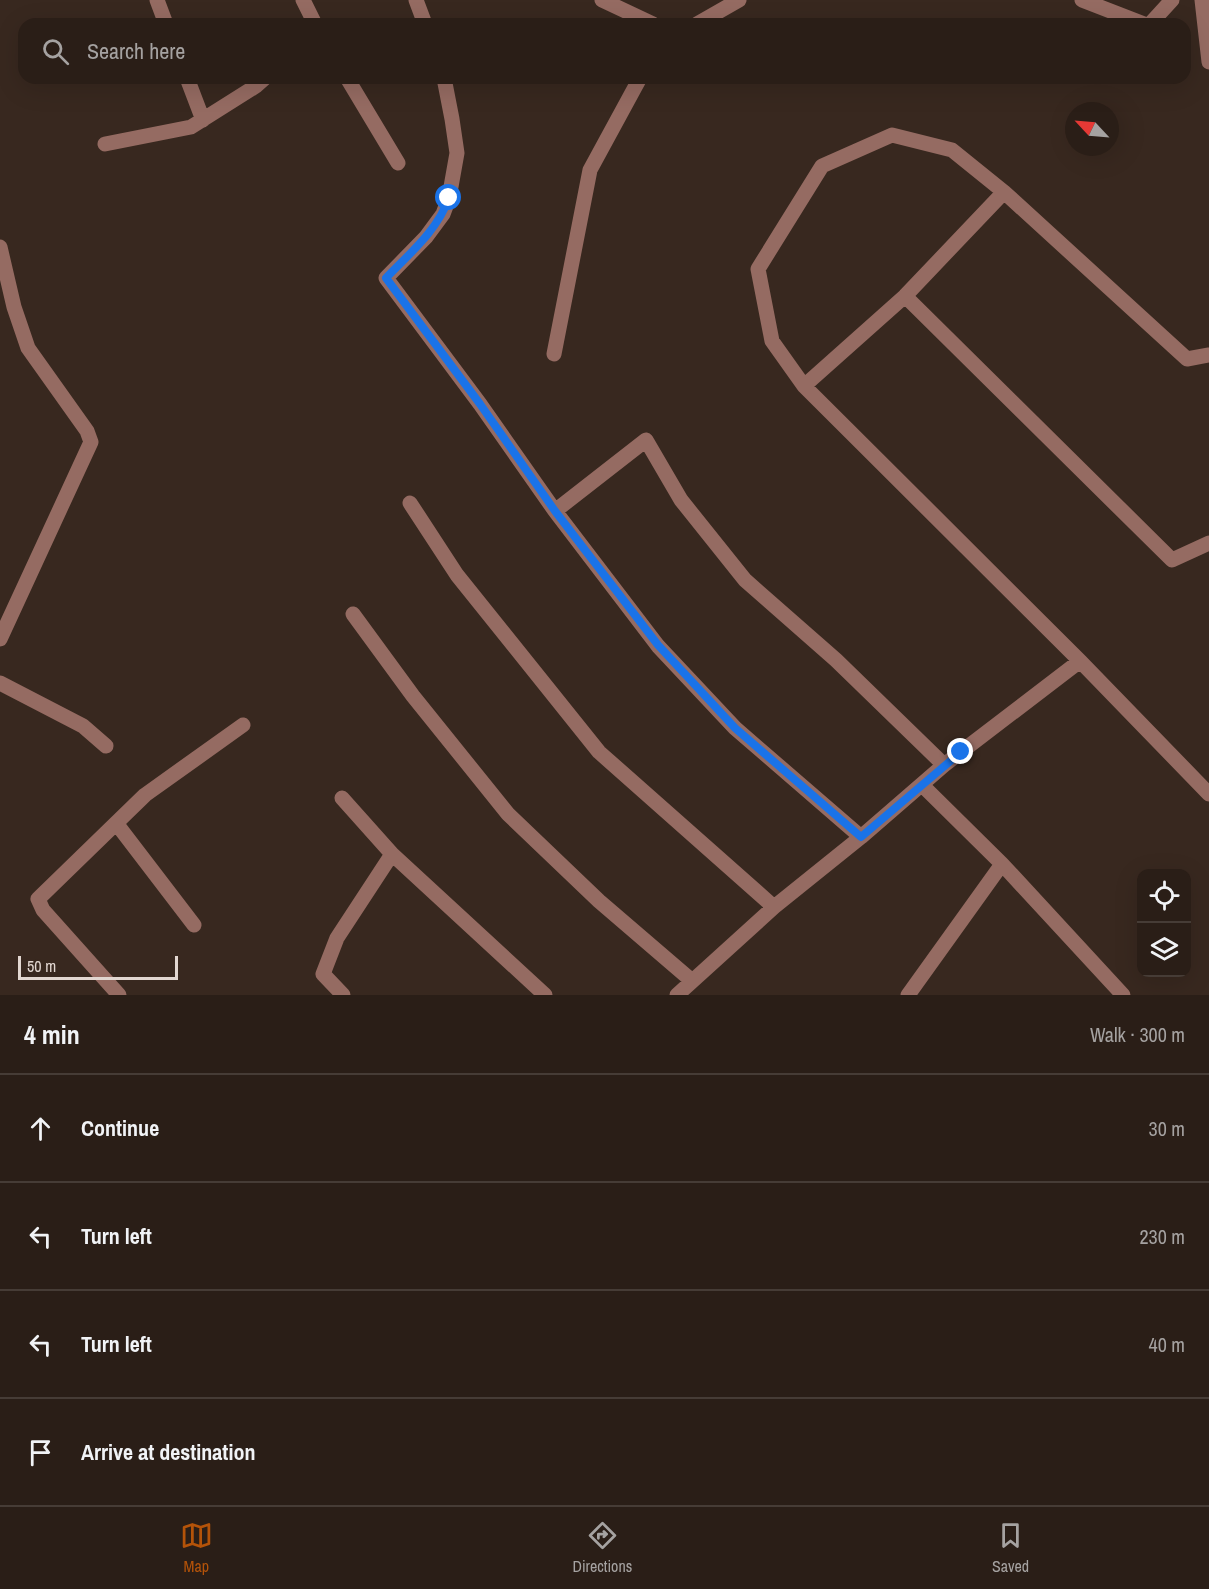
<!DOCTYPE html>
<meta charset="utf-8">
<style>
:root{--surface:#2a1e17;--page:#362b24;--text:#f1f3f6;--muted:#a5a2a1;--line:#463c36;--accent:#b45309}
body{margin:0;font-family:"Archivo Narrow",sans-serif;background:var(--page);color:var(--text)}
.controls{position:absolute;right:18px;bottom:18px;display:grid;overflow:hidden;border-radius:12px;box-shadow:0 6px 24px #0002}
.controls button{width:54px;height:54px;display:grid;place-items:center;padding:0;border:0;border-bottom:2px solid var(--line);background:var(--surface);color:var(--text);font:30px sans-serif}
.compass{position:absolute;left:1065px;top:102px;width:54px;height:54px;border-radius:50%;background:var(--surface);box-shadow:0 6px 24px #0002;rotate:296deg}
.scale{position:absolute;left:18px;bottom:15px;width:160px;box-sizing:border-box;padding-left:6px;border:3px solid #e2d7d1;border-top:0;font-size:16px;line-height:21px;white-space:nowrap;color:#e2d7d1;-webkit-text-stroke:4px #38281f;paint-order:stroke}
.stop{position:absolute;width:18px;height:18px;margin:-14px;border:4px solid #1a73e8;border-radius:50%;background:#fff}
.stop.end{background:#1a73e8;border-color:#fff;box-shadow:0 2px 6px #0008}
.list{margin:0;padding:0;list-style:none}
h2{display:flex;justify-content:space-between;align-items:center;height:78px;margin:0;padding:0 24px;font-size:26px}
h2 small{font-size:20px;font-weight:400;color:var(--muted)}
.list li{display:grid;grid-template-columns:39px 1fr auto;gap:18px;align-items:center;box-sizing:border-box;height:108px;padding:0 24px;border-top:2px solid var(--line)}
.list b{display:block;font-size:22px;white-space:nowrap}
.list em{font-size:20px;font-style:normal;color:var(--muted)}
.icon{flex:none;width:33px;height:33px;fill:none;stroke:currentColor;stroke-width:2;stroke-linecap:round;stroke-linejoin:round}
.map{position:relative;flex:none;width:1209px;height:995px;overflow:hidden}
.search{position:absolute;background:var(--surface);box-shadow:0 6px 24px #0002;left:18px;right:18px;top:18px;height:66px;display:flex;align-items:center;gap:15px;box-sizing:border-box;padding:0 21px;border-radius:18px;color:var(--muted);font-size:22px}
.sheet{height:510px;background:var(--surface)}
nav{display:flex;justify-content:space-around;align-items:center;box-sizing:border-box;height:84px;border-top:2px solid var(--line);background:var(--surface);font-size:16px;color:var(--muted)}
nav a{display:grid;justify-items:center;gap:3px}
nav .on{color:var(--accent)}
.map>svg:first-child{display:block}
</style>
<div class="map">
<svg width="1209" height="995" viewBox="0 0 1209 995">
<rect width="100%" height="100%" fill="#38281f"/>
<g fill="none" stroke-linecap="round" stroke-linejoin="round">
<path stroke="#956b62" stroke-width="15" d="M157,0l9,24
M303,0l12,24
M416,0l9,24
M602,0l51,24
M1082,0l62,24
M1202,0l7,62
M697,24l42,-24
M1150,24l22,-24
M187,78l16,42
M347,78l51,85
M444,78l8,41 5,34 -8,45 -6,16 -17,23 -40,41 94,126 75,107 103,135 77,82 126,109
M105,144l86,-17 65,-41 9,-8
M1004,192l-99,104 -101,90 -32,-45 -14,-72 64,-103 70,-31 60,15 52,42 183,167 22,-4
M0,247l14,60 14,41 59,83 4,11 -91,197
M905,296l267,264 37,-17
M554,354l36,-184 50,-92
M804,386l276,275 129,133
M410,503l47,72 142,177 175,155
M555,511l91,-71 35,60 64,80 91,80 108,105
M353,614l60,82 95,118 91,87 92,79
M0,683l83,43 23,20
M922,785l80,79 121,131
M342,798l50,56 153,141
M116,823l78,102
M119,995l-76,-85 -5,-11 107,-104 98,-70
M343,995l-20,-21 14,-36 55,-84
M677,995l97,-88 87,-70 83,-72 136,-104
M908,995l94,-131"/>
</g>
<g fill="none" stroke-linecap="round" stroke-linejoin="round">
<path stroke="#1a73e8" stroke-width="8" d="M449,198c-12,33 -39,55 -63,80l94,126 75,107 103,134 77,83 126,109 100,-85"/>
</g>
</svg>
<div class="controls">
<button><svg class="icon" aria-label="locate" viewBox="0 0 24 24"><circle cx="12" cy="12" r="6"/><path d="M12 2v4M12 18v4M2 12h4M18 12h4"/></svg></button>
<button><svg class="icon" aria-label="layers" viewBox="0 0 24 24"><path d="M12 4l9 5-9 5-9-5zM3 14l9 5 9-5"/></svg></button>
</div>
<svg class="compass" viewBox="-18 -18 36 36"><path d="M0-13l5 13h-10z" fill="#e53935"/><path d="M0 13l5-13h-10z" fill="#a5a2a1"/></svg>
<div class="scale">50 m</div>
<div class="stop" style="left:449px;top:198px"></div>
<div class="stop end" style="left:961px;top:752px"></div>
<div class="search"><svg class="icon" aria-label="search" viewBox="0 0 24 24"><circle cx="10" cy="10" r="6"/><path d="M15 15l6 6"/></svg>Search here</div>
</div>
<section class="sheet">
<h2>4 min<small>Walk · 300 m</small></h2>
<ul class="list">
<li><svg class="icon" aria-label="ahead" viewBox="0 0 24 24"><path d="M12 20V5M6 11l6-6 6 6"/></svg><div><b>Continue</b></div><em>30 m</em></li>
<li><svg class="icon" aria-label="left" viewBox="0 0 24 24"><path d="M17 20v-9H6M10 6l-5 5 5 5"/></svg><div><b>Turn left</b></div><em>230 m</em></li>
<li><svg class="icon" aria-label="left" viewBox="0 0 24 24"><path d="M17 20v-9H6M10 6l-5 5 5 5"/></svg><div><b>Turn left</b></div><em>40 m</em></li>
<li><svg class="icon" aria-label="arrive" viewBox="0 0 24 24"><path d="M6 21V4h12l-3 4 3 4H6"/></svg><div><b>Arrive at destination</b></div></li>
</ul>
</section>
<nav>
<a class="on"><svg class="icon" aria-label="map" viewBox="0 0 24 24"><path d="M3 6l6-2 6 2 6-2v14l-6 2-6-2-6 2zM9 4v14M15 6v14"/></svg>Map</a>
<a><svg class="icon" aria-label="directions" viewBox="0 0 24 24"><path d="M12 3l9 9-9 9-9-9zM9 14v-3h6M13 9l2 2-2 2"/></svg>Directions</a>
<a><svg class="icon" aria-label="saved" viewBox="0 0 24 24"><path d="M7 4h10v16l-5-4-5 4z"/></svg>Saved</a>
</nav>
